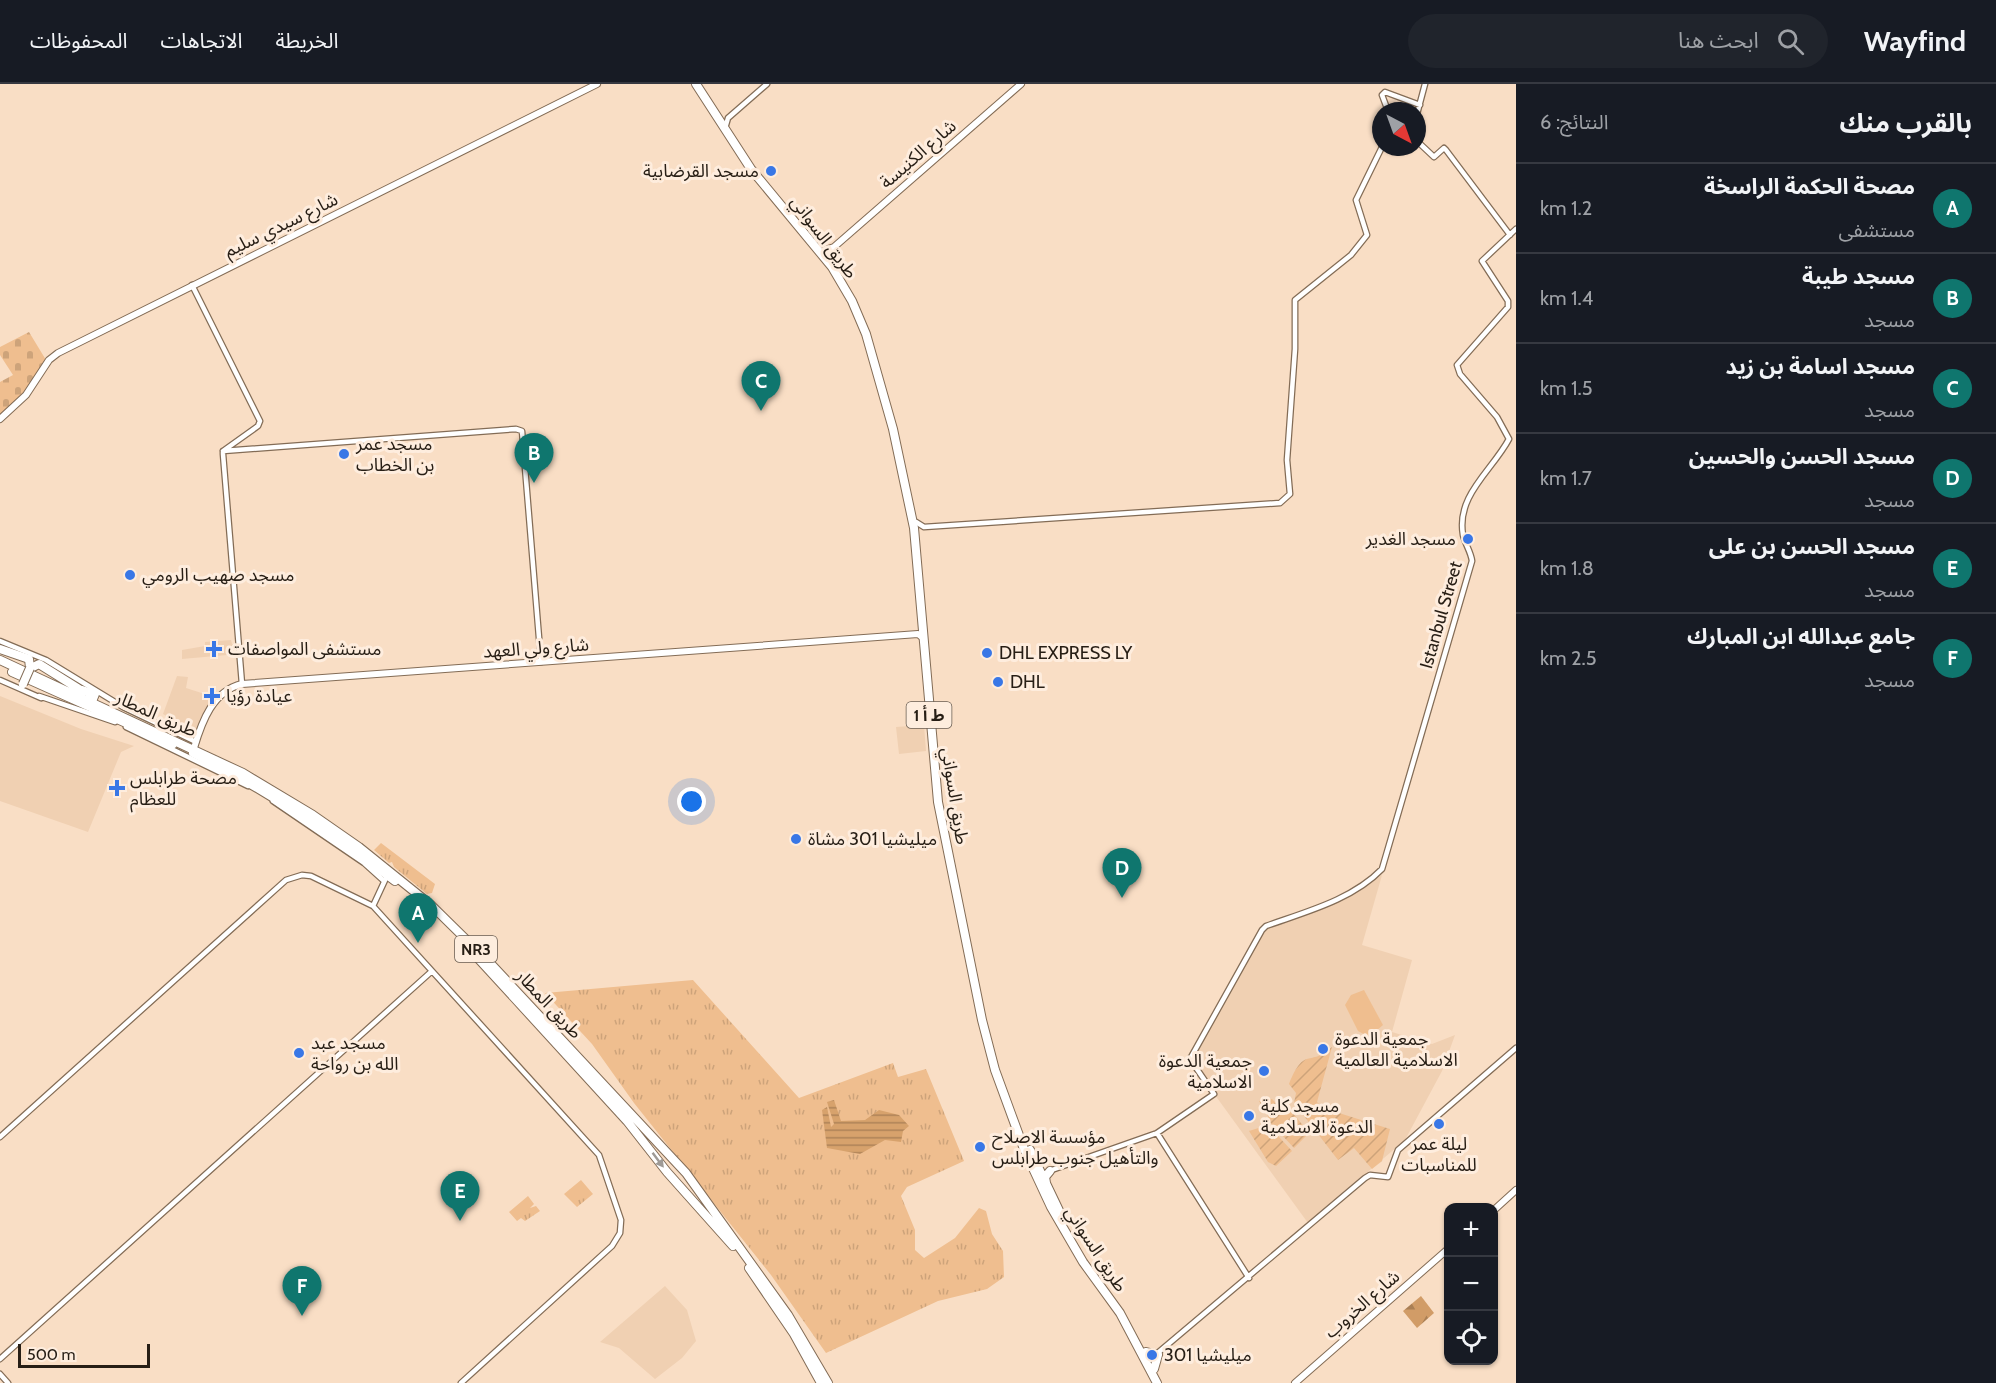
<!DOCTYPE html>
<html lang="ar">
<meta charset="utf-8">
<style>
:root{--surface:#171b24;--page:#20242c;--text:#f1f3f6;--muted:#9ea1a6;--line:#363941;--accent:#0f766e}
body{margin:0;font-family:Cabin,"Noto Sans Arabic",sans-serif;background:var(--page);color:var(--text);direction:rtl}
.controls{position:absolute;right:18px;bottom:18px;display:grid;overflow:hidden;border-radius:12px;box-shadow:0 2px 4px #0004}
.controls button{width:54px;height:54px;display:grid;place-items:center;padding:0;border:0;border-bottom:2px solid var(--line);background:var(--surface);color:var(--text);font:30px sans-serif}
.compass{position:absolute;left:1372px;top:18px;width:54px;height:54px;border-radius:50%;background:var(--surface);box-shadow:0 2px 4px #0004;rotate:139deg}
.scale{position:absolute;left:18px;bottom:15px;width:132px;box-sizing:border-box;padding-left:6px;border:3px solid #271e15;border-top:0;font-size:16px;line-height:21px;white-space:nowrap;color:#271e15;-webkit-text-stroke:4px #feedde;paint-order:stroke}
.you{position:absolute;left:692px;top:718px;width:21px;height:21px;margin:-15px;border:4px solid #fff;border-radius:50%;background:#1a73e8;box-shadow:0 0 0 9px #1a73e833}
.badge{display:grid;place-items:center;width:39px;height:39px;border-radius:50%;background:var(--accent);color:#fff;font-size:20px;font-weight:700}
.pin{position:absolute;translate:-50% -50px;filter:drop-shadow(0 2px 3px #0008)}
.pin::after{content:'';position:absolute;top:32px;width:21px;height:18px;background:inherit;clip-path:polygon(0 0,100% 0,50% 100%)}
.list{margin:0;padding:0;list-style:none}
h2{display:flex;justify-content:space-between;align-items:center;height:78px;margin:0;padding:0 24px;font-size:26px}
h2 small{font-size:20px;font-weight:400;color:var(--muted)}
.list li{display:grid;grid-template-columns:39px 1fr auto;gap:18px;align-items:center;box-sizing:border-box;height:90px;padding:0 24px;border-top:2px solid var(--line)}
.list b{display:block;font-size:22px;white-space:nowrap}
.list p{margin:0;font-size:20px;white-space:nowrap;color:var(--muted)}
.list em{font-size:20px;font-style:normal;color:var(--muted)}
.icon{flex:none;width:33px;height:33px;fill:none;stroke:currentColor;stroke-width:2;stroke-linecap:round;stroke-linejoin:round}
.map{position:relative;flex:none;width:1516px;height:1299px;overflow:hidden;direction:ltr}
header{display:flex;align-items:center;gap:36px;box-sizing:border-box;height:84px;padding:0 30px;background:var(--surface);border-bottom:2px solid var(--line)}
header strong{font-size:28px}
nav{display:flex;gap:33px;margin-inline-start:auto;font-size:21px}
.search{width:420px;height:54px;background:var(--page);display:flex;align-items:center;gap:15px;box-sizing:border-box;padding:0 21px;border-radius:33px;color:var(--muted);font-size:22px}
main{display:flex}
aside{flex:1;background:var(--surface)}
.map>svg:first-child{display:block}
</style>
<header>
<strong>Wayfind</strong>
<div class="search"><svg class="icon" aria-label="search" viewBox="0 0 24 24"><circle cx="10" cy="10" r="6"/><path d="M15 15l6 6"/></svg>ابحث هنا</div>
<nav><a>الخريطة</a><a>الاتجاهات</a><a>المحفوظات</a></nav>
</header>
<main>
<aside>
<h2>بالقرب منك<small>النتائج: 6</small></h2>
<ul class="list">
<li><span class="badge">A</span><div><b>مصحة الحكمة الراسخة</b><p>مستشفى</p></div><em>1.2 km</em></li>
<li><span class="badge">B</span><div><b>مسجد طيبة</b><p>مسجد</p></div><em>1.4 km</em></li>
<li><span class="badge">C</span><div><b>مسجد اسامة بن زيد</b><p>مسجد</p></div><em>1.5 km</em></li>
<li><span class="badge">D</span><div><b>مسجد الحسن والحسين</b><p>مسجد</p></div><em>1.7 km</em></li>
<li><span class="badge">E</span><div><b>مسجد الحسن بن على</b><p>مسجد</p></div><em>1.8 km</em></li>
<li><span class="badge">F</span><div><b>جامع عبدالله ابن المبارك</b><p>مسجد</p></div><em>2.5 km</em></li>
</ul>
</aside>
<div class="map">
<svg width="1516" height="1299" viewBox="0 0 1516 1299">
<defs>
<pattern id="grass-tufts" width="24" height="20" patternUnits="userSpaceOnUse" patternTransform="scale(1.5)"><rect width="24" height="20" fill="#efbe8f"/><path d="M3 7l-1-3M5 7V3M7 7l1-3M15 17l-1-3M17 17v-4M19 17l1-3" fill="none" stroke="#cda37a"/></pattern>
<pattern id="forest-firs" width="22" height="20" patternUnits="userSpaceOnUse" patternTransform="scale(1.5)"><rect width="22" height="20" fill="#d19c67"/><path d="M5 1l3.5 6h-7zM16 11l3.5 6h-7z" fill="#aa7f54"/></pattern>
<pattern id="cemetery-stones" width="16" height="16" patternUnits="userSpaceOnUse" patternTransform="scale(1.5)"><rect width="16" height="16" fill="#efbe8f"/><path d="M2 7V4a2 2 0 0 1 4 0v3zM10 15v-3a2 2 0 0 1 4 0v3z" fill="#cda37a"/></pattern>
<pattern id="garden-furrows" width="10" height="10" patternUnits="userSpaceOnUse" patternTransform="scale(1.5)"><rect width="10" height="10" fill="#efbe8f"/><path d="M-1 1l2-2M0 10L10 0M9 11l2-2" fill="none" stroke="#cda37a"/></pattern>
<pattern id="water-rules" width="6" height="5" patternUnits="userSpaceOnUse" patternTransform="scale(1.5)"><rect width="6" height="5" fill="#d7a26c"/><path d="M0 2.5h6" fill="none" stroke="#ae8358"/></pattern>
</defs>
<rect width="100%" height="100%" fill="#f9dec5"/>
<path fill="#f0d0b2" d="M231,556l1,4h5l1,10 -56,5v-9l23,-4v-4z
M177,592l11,1 -2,11 25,8 -13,37 -35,-19z
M0,612l81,33 53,17 -13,6 -33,80 -88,-31z
M924,641l2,26 -27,3 -3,-27z
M1382,791l-20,70 50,15 -20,72 40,12 23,-9 -13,36 -37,69 -97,83 -117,-161 1,-8 73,-125 66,-23z
M665,1202l22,24 9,31 -14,17 -27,21 -36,-31 -19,-6z"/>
<path fill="url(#grass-tufts)" d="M381,759l54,41 -3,9 -5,1 -33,-27 -2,-5 -3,1 -15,-13z
M693,896l106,118 94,-35 5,14 28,-8 38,92 -57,26 -6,9 14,34v20l9,8 31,-20 24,-30 7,3 6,23 11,17 1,26 -17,12 -49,12 -112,52 -55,-78 -137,-172 -42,-59 -47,-51z
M581,1096l12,14 -16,13 -13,-13z
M528,1112l6,8 -4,4 6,-2 4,5 -15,10 -4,-3 -4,3 -8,-9z"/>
<path fill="url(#forest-firs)" d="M1421,1212l13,17 -17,15 -14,-17z"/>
<path fill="url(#cemetery-stones)" d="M29,248l17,28 -23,36 -23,20v-34l13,-7 -13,-20v-8z"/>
<path fill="url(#garden-furrows)" d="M1332,963l-15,55 6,6 67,21 -8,32 -10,8 -18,-21 -16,12 -44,-57 2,-10 -7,-9c16,-39 20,-16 43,-37z
M1272,1015l9,9h8l20,25 -15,15 -26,-28v-4l-9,-15z
M1268,1041l24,26 -16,15 -8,-4 -19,-31z"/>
<path fill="#efbe8f" d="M1364,906l19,35 -14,12 -11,-6 -13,-26 6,-10z"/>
<path fill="url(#water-rules)" d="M834,1016l7,21 24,-1 14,-10 20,5 10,11 -6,5 -2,11 -16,-2 -25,14 -33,-6 -5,-38 5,-3 4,20 3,-3 -7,-22z"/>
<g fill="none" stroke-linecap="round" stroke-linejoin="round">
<g stroke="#836c56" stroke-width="7">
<path id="minor" d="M1388,27l-6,-16 3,-3 35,13
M1417,30l8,-30
M726,41l2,-7 39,-34
M1417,57l17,16 10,-9 2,2 64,85
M192,201l68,136 -2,5 -35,25
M916,438l8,5 356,-24 10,-9 -3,-34 8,-111v-49l56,-45 16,-20 -11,-35 26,-53
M0,557l46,19 77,47 73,35
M0,596l41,18
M242,600l-19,-230v-3l293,-22 6,2 19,231
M39,612l76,26
M126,643l122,59
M273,717l91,62 20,18
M373,822l13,-28
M1157,1049l92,145
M0,1053l286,-257 16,-5 9,1 62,30 226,249 22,65 -1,13 -8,13 -151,137
M1049,1087l108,-38 57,-39 -24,-35 72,-129 4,-4c39,-14 86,-26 116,-57l90,-308c-1,-9 -7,-17 -9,-26 -7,-40 29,-64 46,-96l-12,-22 -37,-43 -3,-9 51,-58v-6l-26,-40 34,-32
M0,1275l432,-388
M1147,1278l218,-184 5,-3 18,2 10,-27 118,-102
M0,1290l8,9"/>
</g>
<g stroke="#836c56" stroke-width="8">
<path id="major" d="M825,166l9,-3 187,-163
M0,335l26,-24 23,-35 9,-7 539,-269
M194,664c8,-27 19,-57 48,-64l676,-50 5,4
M1494,1126l22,-20
M1295,1299l153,-134"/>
</g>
<g stroke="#836c56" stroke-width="10">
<path id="highway" d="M696,0l55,85 81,98 20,34 14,33 27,95 21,99 24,274 44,218 13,50 29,79 27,58 32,55 37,51 37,70
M0,565l29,10 1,9
M0,576l243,113 70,42 46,32 72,58 59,58 196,210 102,142 40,68
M31,584l8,-4 40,25 16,5 -2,5h-7
M12,588l161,72
M193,669c71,36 138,79 202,128
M476,872l151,165 40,51 66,74
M1030,1066l34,71
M1046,1099l-1,-6 5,-6
M749,1184l45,66 27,49
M1146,1268l12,3 -4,14"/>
</g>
<use href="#minor" stroke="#fff" stroke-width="4.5"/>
<use href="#major" stroke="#fff" stroke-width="6"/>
<use href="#highway" stroke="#fff" stroke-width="8"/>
<g stroke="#836c56" stroke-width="10" stroke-linecap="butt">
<path id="highway-bridge" d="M23,600l7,-16"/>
</g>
<use href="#highway-bridge" stroke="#fff" stroke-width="8"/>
</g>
<defs><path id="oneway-solid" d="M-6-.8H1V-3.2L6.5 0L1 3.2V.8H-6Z" transform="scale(1.5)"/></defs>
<use fill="#9e9a96" href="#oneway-solid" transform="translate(658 1076) rotate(53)"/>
<g fill="#3977e6" stroke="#feedde" stroke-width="2">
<circle cx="771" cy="87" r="6"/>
<circle cx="344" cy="370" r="6"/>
<circle cx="1468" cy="455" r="6"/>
<circle cx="130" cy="491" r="6"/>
<path d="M211 556h6v6h6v6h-6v6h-6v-6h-6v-6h6z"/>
<circle cx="987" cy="569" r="6"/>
<circle cx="998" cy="598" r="6"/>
<path d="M209 603h6v6h6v6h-6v6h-6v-6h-6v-6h6z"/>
<path d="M114 695h6v6h6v6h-6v6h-6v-6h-6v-6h6z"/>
<circle cx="796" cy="755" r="6"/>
<circle cx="1323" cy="965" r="6"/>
<circle cx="299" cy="969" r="6"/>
<circle cx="1264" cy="987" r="6"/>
<circle cx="1249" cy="1032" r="6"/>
<circle cx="1439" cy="1040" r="6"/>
<circle cx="980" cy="1063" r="6"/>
<circle cx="1152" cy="1271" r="6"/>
</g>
<g text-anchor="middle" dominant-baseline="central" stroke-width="6" stroke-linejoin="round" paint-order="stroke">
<g fill="#feedde" stroke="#685c51" stroke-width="1.5">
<rect x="906.5" y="618" width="45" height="26" rx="4.5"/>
<rect x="455" y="852" width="42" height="26" rx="4.5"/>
</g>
<g font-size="16" font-weight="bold" fill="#271e15">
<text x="929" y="631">ط أ 1</text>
<text x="476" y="865">NR3</text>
</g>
<g font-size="18" fill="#271e15" stroke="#feedde">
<text transform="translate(918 70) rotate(-41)">شارع الكنيسة</text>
<text transform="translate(281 141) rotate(-26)">شارع سيدي سليم</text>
<text transform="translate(824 153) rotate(53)">طريق السواني</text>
<text transform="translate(1441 531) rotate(-74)">Istanbul Street</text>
<text transform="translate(536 564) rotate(-4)">شارع ولي العهد</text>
<text transform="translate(156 630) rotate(24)">طريق المطار</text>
<text transform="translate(955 712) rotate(81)">طريق السواني</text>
<text transform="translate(549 920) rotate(47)">طريق المطار</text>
<text transform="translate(1096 1165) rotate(57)">طريق السواني</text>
<text transform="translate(1362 1220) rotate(-41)">شارع الخروب</text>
</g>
<g font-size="18" fill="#271e15" stroke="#feedde" text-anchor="start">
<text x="759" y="87" text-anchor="end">مسجد القرضابية</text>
<text x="356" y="360">مسجد عمر<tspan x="356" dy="21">بن الخطاب</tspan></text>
<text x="1456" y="455" text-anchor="end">مسجد الغدير</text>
<text x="142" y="491">مسجد صهيب الرومي</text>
<text x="228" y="565">مستشفى المواصفات</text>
<text x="999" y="569">DHL EXPRESS LY</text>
<text x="1010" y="598">DHL</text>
<text x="226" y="612">عيادة رؤيا</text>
<text x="130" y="694">مصحة طرابلس<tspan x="130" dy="21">للعظام</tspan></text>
<text x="808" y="755">ميليشيا 301 مشاة</text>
<text x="1335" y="955">جمعية الدعوة<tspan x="1335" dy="21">الاسلامية العالمية</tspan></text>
<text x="311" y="959">مسجد عبد<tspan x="311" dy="21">الله بن رواحة</tspan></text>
<text x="1252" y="977" text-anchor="end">جمعية الدعوة<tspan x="1252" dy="21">الاسلامية</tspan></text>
<text x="1261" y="1022">مسجد كلية<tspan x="1261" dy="21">الدعوة الاسلامية</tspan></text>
<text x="992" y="1053">مؤسسة الاصلاح<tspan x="992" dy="21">والتأهيل جنوب طرابلس</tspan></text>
<text x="1439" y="1060" text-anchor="middle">ليلة عمر<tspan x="1439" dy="21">للمناسبات</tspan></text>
<text x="1164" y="1271">ميليشيا 301</text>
</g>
</g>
</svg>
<div class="controls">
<button>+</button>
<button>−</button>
<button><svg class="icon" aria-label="locate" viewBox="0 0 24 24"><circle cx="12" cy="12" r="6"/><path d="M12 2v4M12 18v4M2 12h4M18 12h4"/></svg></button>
</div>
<svg class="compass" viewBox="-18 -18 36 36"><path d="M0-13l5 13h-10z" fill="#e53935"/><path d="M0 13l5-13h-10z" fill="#9ea1a6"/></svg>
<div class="scale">500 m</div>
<div class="you"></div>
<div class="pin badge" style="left:418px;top:859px">A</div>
<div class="pin badge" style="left:534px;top:399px">B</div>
<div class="pin badge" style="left:761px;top:327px">C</div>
<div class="pin badge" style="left:1122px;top:814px">D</div>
<div class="pin badge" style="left:460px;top:1137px">E</div>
<div class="pin badge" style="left:302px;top:1232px">F</div>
</div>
</main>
